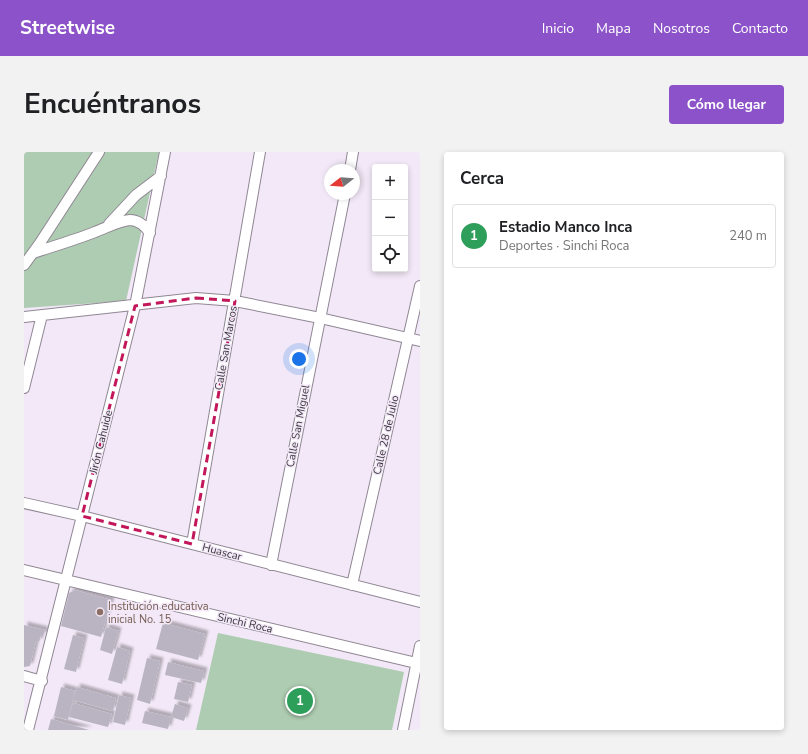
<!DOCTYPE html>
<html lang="es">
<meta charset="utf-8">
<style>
:root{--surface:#fff;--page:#f2f2f2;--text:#202124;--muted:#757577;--line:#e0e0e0;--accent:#8c52c9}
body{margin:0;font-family:"Nunito Sans",sans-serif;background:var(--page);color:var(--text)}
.controls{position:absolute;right:12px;top:12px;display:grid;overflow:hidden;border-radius:4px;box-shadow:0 2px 6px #0003}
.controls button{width:36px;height:36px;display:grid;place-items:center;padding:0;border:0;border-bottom:1px solid var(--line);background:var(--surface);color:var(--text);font:20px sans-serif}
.compass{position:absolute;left:300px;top:12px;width:36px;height:36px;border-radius:50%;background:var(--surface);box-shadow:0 2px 6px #0003;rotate:253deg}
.you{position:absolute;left:275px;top:207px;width:14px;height:14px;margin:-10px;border:3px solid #fff;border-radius:50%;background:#1a73e8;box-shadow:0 0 0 6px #1a73e833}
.badge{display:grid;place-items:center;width:26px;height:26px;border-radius:50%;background:var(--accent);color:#fff;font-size:13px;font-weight:700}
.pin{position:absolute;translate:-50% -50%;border:2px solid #fff;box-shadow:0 1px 4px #0006}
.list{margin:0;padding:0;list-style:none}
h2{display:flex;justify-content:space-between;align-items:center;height:52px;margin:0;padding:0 16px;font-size:17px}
h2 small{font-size:13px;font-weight:400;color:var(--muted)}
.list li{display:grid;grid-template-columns:26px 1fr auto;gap:12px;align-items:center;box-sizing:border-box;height:64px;margin:0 8px 8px;padding:0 8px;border:1px solid var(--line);border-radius:4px}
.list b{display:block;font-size:15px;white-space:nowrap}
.list p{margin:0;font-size:13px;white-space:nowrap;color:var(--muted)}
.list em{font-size:13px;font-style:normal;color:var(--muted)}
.icon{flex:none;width:22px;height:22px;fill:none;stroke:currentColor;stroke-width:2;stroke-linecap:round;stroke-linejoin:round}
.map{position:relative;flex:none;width:396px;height:578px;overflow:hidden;border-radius:4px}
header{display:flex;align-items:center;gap:24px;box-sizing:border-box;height:56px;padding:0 20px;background:var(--accent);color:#fff}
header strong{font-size:19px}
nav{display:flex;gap:22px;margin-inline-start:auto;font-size:14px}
.intro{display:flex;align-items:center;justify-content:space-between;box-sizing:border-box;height:96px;padding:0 24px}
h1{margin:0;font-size:28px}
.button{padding:10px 18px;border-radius:4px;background:var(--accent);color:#fff;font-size:14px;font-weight:700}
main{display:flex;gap:24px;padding:0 24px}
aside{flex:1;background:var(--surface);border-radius:4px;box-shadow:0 2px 6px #0003}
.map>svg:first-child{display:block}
</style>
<header>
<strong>Streetwise</strong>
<nav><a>Inicio</a><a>Mapa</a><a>Nosotros</a><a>Contacto</a></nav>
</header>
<div class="intro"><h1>Encuéntranos</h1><a class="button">Cómo llegar</a></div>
<main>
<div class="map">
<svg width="396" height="578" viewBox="0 0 396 578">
<defs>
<filter id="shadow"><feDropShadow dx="3.5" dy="-3.5" stdDeviation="1" flood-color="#0004"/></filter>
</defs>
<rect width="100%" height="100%" fill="#f2e8f7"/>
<path fill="#aeccb1" d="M0,0h135l-33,149 -102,7z
M194,481l186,39 -12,58h-196z"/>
<path fill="#bab4c2" filter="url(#shadow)" d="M51,438l36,10 -10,37 -40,-11 8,-33z
M139,471l42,11 -7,26 -42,-11z
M0,473l21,5 -2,6 -2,-1 -2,7 -3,-1 -6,25 -6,1z
M82,475l12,4 -6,23 -12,-4z
M49,483l11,3 -8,34 -12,-3z
M93,495l13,4 -8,33 -14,-4z
M123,506l13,3 -10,43 -13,-4z
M144,510l36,9 -3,12 -36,-8z
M154,530l14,3 -4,17 -14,-3z
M37,535l14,4 -7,29 -14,-4z
M53,535l39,11 -3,13 -40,-11z
M95,543l12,3 -6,27 -12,-3z
M49,551l39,11 -4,13 -39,-10z
M151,552l13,4 -4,13 -13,-4 -3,12 -26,-6 3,-12 26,6z
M27,567l38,11h-41z"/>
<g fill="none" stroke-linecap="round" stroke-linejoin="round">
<g stroke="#908794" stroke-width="12">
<path id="minor" d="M326,18l3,-18
M85,72l27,-29 25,-19
M9,101c21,-7 42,-13 62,-21 11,-4 23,-11 35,-12 9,0 15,6 20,13
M0,113l16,-22 59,-91
M0,165l172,-19 39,3 85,17 100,23
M0,236l18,-73
M0,351l58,13 338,86
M168,392l68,-392
M247,413l74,-371
M0,418l396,94
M328,433l68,-299
M0,524l18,5
M4,578l107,-424 30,-154
M379,578l17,-84"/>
</g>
<use href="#minor" stroke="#fff" stroke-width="10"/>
</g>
<path fill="none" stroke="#c2185b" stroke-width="3" stroke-dasharray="8 5" stroke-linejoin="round" d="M172,146l39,3 -43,243 -110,-28 53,-210z"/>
<circle fill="#8d6e63" stroke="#f2e8f7" stroke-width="1.5" cx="76" cy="460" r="4"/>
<g text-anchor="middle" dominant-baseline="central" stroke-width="3" stroke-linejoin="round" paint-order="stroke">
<g font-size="11" fill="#39353b" stroke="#f2e8f7">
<text transform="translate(202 196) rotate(-80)">Calle San Marcos</text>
<text transform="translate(274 274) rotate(-79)">Calle San Miguel</text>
<text transform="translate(362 283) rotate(-77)">Calle 28 de Julio</text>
<text transform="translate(77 290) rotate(-76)">Jirón Cahuide</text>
<text transform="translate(198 400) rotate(15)">Huascar</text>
<text transform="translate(221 471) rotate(13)">Sinchi Roca</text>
</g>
<g font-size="11" fill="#785e54" stroke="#f2e8f7" text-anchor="start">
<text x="84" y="454">Institución educativa<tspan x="84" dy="13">inicial No. 15</tspan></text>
</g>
</g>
</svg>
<div class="controls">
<button>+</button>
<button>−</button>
<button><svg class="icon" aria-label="locate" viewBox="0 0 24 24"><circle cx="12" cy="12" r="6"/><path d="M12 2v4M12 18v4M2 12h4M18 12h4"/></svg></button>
</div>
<svg class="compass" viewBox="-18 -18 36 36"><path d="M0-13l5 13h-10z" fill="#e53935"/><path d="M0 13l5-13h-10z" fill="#757577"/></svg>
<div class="you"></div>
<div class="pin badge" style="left:276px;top:549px;background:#2e9e5b">1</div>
</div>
<aside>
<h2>Cerca<small></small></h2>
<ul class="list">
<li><span class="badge" style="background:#2e9e5b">1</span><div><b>Estadio Manco Inca</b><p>Deportes · Sinchi Roca</p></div><em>240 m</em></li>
</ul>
</aside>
</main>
